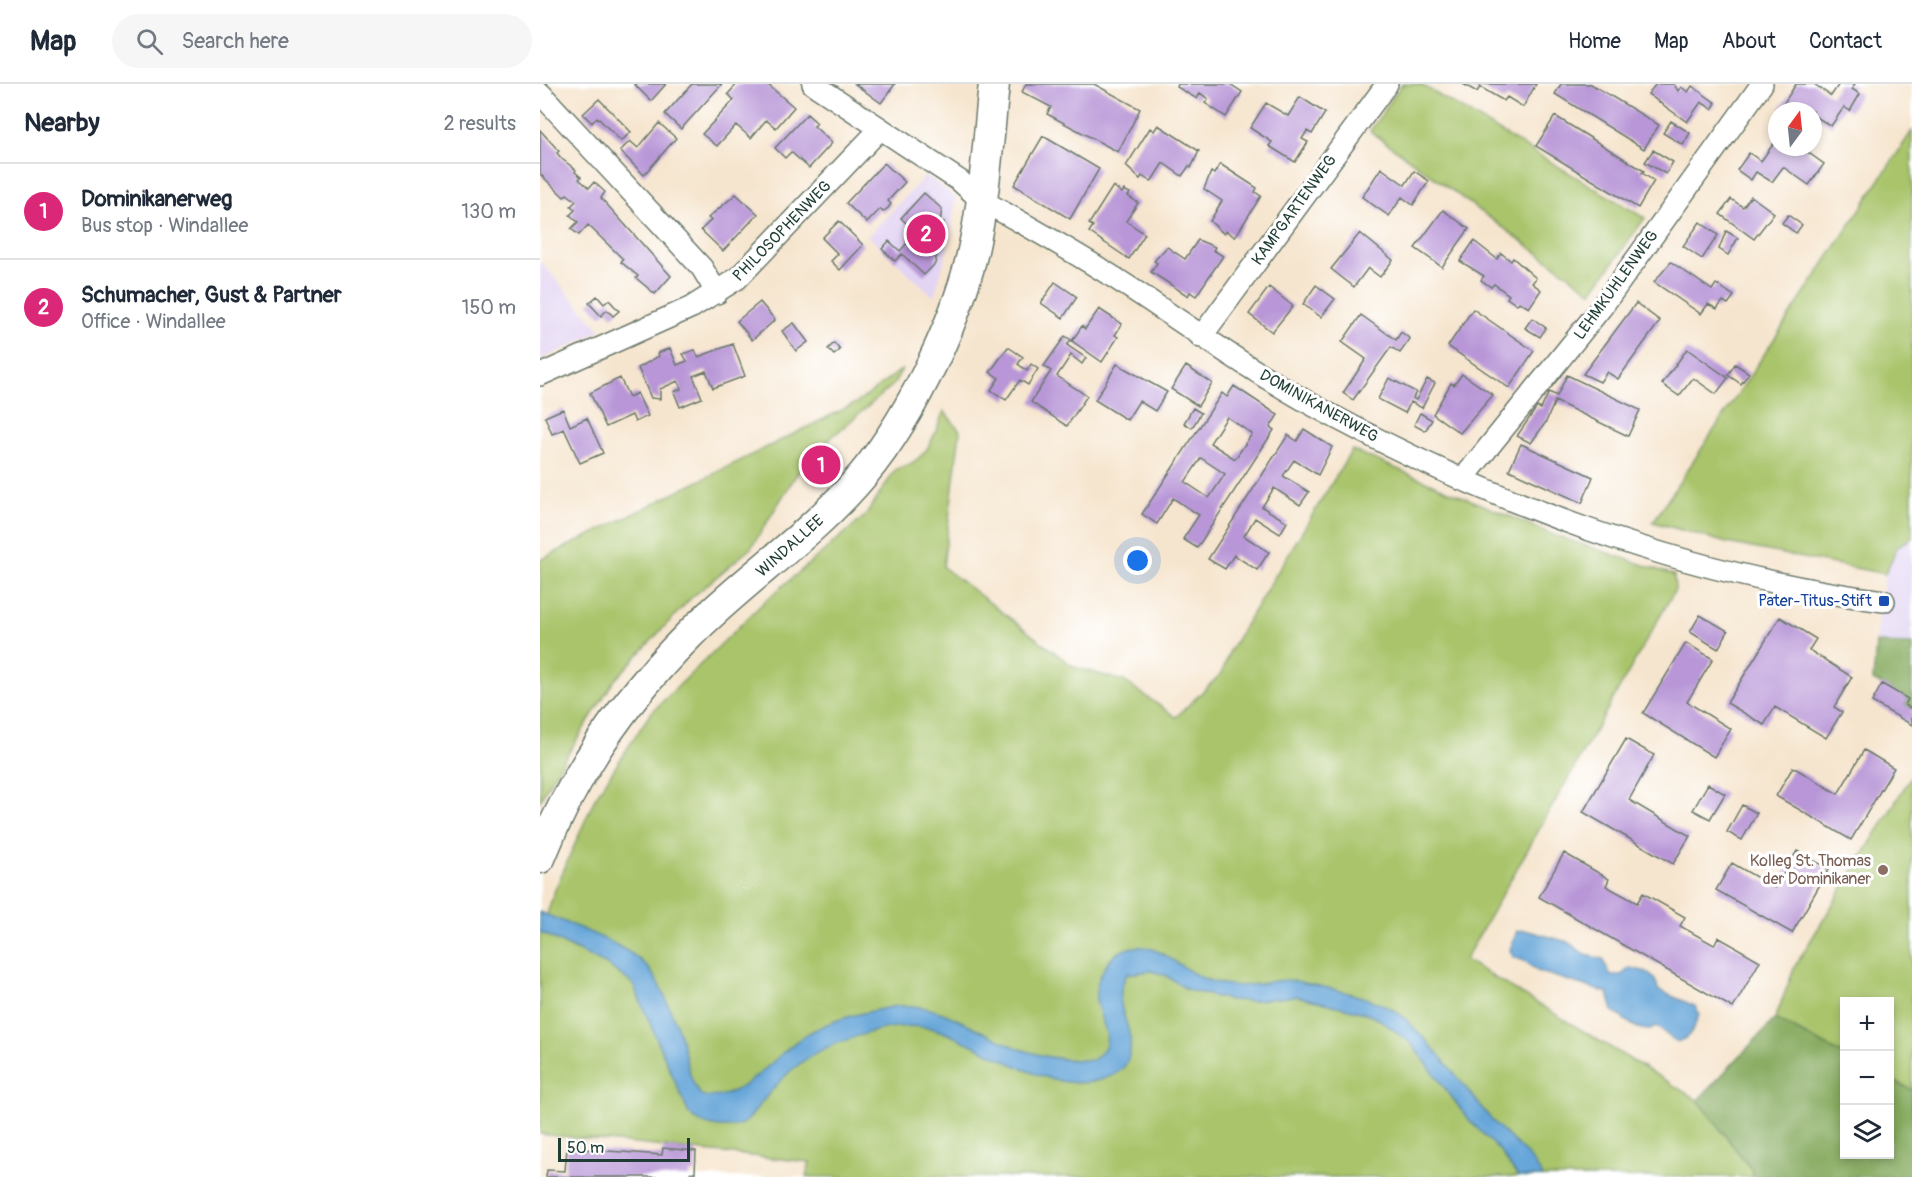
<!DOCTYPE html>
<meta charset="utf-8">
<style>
:root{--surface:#fff;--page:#f6f6f7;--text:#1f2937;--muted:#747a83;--line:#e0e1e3;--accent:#db2777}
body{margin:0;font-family:Pangolin,sans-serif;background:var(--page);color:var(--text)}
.controls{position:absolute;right:18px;bottom:18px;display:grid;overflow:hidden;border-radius:0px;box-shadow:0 3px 9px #0003}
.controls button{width:54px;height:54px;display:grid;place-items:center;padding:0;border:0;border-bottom:2px solid var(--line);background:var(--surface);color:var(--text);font:30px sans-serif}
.compass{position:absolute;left:1228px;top:18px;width:54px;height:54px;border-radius:50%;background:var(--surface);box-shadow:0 3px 9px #0003;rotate:15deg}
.scale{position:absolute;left:18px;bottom:15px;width:132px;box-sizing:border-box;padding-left:6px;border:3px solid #1f3d34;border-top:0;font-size:16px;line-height:21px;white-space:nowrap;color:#1f3d34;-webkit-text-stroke:4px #fff;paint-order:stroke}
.you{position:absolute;left:598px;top:477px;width:21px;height:21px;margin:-15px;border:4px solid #fff;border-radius:50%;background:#1a73e8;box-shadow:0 0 0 9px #1a73e833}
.badge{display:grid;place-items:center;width:39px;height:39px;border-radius:50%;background:var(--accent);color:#fff;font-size:20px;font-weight:700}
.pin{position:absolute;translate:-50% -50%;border:3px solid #fff;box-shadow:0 2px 6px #0006}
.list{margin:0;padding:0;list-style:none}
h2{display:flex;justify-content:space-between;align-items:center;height:78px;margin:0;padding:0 24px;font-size:26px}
h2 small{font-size:20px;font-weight:400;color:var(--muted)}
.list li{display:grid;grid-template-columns:39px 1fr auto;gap:18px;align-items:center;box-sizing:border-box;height:96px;padding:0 24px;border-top:2px solid var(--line)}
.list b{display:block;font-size:22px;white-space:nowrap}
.list p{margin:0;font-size:20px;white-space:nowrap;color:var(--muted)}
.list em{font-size:20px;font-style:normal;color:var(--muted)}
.icon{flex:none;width:33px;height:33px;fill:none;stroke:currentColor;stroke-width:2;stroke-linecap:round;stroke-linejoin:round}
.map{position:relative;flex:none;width:1372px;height:1093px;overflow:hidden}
header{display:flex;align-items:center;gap:36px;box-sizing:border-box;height:84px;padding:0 30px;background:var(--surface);border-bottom:2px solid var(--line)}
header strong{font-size:28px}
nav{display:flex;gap:33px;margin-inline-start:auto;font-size:21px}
.search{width:420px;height:54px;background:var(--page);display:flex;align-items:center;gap:15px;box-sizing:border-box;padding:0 21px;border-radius:33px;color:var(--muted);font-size:22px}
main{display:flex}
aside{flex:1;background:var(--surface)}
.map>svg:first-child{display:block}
</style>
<header>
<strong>Map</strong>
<div class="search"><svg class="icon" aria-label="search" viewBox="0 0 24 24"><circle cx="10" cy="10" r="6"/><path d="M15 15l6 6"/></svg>Search here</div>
<nav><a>Home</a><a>Map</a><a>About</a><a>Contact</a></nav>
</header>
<main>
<aside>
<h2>Nearby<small>2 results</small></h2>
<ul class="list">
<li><span class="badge">1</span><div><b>Dominikanerweg</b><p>Bus stop · Windallee</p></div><em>130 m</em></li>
<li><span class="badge">2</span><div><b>Schumacher, Gust &amp; Partner</b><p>Office · Windallee</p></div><em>150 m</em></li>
</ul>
</aside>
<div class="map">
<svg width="1372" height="1093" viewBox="0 0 1372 1093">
<rect width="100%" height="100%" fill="#fff"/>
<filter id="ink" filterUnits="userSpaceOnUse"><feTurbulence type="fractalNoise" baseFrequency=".0167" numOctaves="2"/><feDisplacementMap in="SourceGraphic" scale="12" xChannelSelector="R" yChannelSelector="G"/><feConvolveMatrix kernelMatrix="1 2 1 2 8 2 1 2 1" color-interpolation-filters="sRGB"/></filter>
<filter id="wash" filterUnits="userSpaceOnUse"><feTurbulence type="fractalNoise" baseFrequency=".008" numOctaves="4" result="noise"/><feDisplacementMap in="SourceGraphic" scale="24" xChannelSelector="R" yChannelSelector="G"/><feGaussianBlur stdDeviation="1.35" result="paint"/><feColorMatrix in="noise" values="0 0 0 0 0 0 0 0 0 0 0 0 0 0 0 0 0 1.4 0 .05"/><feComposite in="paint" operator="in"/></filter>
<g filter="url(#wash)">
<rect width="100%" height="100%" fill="#f6e5ce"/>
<path fill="#e2d4f3" d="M386,91l30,23 -8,49 -14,50 -66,-61z
M0,177l61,70 -61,29z
M1372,454v106l-36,-1 9,-69 13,-28z"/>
<path fill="#a9c46b" stroke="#648050" stroke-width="1.5" d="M862,0h18l225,134 -53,74 -222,-161z
M1372,47v407l-14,8 -13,28 -158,-31 -74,-21z
M362,285l-9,16 -61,52 -36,38 -45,73 -61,51 -77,83 -66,105 -7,15v-242l318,-158z
M404,327l16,20 -17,136 131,100 50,14 52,36 46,-44 8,-23 122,-200 202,85 120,40 1,15 -210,370 233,140 53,69 3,8h-948l4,-15 -270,-28v-198l14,-44 41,-94 55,-84 115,-113 100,-85 31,-47c33,-8 36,-30 48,-58z
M1372,691v315l-22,-11v-77h-46v53l-69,-36 20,-53z"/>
<path fill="#86aa5f" stroke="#52744a" stroke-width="1.5" d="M1336,559l36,1v65l-7,-4 3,-6 -35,-19z
M1235,935l69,36v99h46v-75l22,11v87h-158l-3,-8 -53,-69z"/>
<path fill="#66a6d9" stroke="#427286" stroke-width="1.5" d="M0,828c30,13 95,34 112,61 11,17 20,40 27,59 8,22 7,46 23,64 39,8 72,-41 102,-60 25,-16 53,-22 82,-28 48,-11 85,21 127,38 26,11 52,15 80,14 27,-19 6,-36 3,-61 -2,-17 11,-42 27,-49 32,-14 55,19 82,29 12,5 32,8 45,6 15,-1 29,-7 45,-4 29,6 75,15 100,30 8,4 14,12 20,18 29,28 51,61 77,91 17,19 39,34 51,57h-25l-19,-27 -31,-31 -57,-76 -31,-23 -15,-7 -69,-17 -45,5 -22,-1 -41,-10 -23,-15 -14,-4 -24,3c-20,37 14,52 0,88 -3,7 -14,14 -21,16 -56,22 -124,-37 -176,-50 -18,-4 -42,-1 -59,4 -26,8 -53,16 -74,34 -13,9 -25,24 -35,36 -5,5 -9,13 -14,18 -17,13 -45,7 -59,-6l-56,-130 -26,-19 -67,-33z
M985,846l43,12 18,13 17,4 7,16h11l9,-7c15,3 26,5 28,22l37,16 4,9c-7,15 -5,22 -23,27l-20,-16c-15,11 -29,-6 -43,-15l-5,-18 -71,-22 -12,-10 -12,-4 -3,-7 7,-19z"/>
<g id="blocks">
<path fill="#b896d7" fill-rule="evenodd" d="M94,0h32l-15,17z
M152,0h30l-41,45 -16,-15z
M197,0h30l27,23 -18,21 -10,-8 -15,18 -15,-13 -19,21 -15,-12 32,-34 -6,-6z
M315,0h40l-14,19z
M486,0h68l46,25 -22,43 -71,-38 4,-7 -29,-15z
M638,0h52l12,8 -16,25 -21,-14 3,-4 -8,-6 -3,6 -20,-12z
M923,0h73l-13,23 -16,-10 -3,4 -24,-14 -3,5z
M1021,0h30l68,41 -15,24 -89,-55z
M1116,0h18l4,7 3,-4 7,5 4,-6 24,17 -4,6 -11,-7 -14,20 -39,-28z
M1256,0h18l17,12 8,-12h16l-3,5 8,5 -10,17 -6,-4 -13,19 -18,-11v-4l-10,-3 -2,3 -21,-2z
M760,13l25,16 -13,21 -5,-3 -5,8 6,3 -13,20 -26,-16 3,-4 -22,-14 16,-25 22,13z
M59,15l32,33 -10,9 -24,-24 -5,6 -9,-9z
M267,30l10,9 -3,3 18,17 -23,25 -18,-16 -6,6 -10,-10z
M1015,32l89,55 -2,2 12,8 -16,27 -102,-62z
M1131,37l19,12 -7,12 -20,-12z
M119,39l17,15 -32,37 -24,-24 10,-10 8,7z
M618,41l41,26 -8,17 -2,-2 -7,10 -19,-13 -12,19 -9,-6 -2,3 -14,-13 24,-38 4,3z
M0,46l19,21 -2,2 5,6 14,11 -1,2 6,5 -2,2 10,9 5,-6 11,10 -4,6 70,78 -16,18 -19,-16 2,-2 -17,-14 2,-3 -35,-34 -9,10 -8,-6 7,-7 -8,-7 5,-5 -4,-4 5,-5 -9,-7 -3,3 -24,-23z
M503,52l56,33 -29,50 -56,-34z
M1237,55v8h30l-1,4 18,13 -15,21 -26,-18 -11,15 -16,-10 -5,8 -14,-10 12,-17 12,8z
M1113,66l20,12 -7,12 -21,-12z
M344,79l21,19 -17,19 3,3 -3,4 -5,4 -3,-3 -13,14 -21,-20z
M680,80l37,24 -2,4 6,4 -26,41 -9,-6 -2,3 -14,-13 12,-20 -18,-12 7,-17 3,2z
M841,84l24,17 9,-14 15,10 -16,24 -11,-8 -13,19 -27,-19z
M573,102l9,7 2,-3 6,3 -2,3 10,7 -12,18 19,13 -16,25 -40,-27 4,-6 -4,-2z
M384,109l18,16 -2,13h4l-3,30 -4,-1 -2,13 -11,11 -22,-21 -7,7 -13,-12 7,-8 11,10 8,-9 2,-15 -9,-9z
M196,110l22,20 -35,37 -22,-21 10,-10 -3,-2z
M1211,112l23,17 -20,26 -34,-25 11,-15 12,8z
M903,126l26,19 -27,38 -27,-19z
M1248,131l14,10 -6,8 -14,-10z
M299,137l24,24 -23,25 -9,-9 7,-7 -16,-16z
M1160,138l18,13 -16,24 -19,-13z
M1186,147l12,7 -10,17 -9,-6z
M820,149l33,27 -13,17 -12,-9 -14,19 -23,-18z
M658,156l17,7 -2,3 10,6 -27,40 -6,-4 -2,4 -37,-24 6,-9 -3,-2 13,-14 18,12z
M934,157l23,18 4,-6 10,8 2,-3 23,20 -4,5 9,7 -12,18 -10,-6 -2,3 -10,-7 2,-3 -15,-11 -3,3 -10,-7 3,-4 -24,-15z
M1131,178l41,28 4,-6 18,12 -6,8 -5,-3 -6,8 -9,-5 -7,10 -47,-32z
M515,198l22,15 -14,21 -22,-15z
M776,201l19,14 -14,18 -18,-13z
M729,203l24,19 -21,26 -23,-18z
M57,212l7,8 5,-4 10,11 -6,5 -6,-6 -6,6 -12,-13z
M220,218l15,18 -23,20 -15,-19z
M1096,219l24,18 -42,58 -11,-7 -7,10 -17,-8z
M559,225l23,15 -7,11 3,2 -16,25 -30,-21 10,-15 3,3z
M933,225l61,42 -25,37 -61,-42z
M821,231l35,25 5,-8 9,7 -10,14 -9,-6 -38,53 -10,-7 23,-34 -24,-17z
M992,234l14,10 -6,9 -15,-9z
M254,239l14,19 -12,9 -14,-20z
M525,252l6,4 -4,5 19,13 -4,6 -11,-9 -14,21 30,20 -20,30 -36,-24 20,-31 -7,-5z
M294,259l6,7 -6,5 -6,-6z
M193,260l12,32 -32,12 -7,-17 -13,5 9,22 -22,9 -6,-15 7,-3 -3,-8 -18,8v10l-9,-1 -13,-30 21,-12 -1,-3 12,-5 7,17 10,-4 -4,-7 12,-4 3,7z
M468,263l15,10 -5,7 9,7 4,-7 7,5 -10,16 -8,-5 -14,20 -15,-10 8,-12 -9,-6z
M1147,265l41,29 -12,16 -23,-16 -14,18 -17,-12z
M577,280l50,28 -12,19 -16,-10 -12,19 -32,-20z
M1195,280l14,9 -8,11 -13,-9z
M646,282l26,17 -14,23 -27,-17z
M922,290l31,21 -33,38 -27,-19 18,-31 3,2z
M1027,291l73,35 -12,26 -73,-35 -9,21 -15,21 -14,-7 20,-29 4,2 8,-17 8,4z
M80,294l9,19 8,-4 11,23 -13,6 -3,-7 -26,12 -16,-34z
M849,294l27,14 -3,6 3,2 11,-21 8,4 -13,25 -11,-6 -6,11 -27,-14z
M694,302l44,29 -8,12 4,3 -77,118 -14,-9 16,-24 -26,-17 -16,26 -15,-10 80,-121 5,4zM687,333l25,17 -17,25 -25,-16zM661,374l24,16 -16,24 -24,-16z
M653,324l8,5 -9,15 -8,-5z
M23,325l7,17 17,-8 16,35 -23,10 -16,-34 -12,5 -7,-17z
M880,329l12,7 -7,11 -11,-6z
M764,345l28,18 -14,28 -24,-15 -11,16 26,16 -9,13 -26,-17 -12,19 25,15 -7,12 -25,-16 -11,18 25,16 -12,18 -23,-15 -9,14 -17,-10 80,-124 9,6z
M981,360l72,33 -11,26 -73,-33z
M1160,531l28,16 -10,18 -28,-17z
M1240,533l36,22 -7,11 43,27 -18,30 8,5 -16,26 -51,-31 -11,18 -37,-22z
M1146,559l27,16 -26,43 44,27 -17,28 -71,-44z
M1342,600l26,15 -3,6 7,4v16l-40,-23z
M1086,655l28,16 -25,45 61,36 -17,28 -90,-52z
M1324,666l30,18 -43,72 -75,-44 17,-29 45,27z
M1168,700l17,10 -15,25 -17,-9z
M1202,721l15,8 -15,27 -15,-8z
M1257,767l32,18 -37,64 -76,-43 16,-27 43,25z
M1024,769l45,26 -3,7 31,17 6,-10 42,24 -5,9 34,19 4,-8 42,24 -27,47 -194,-111z
M27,1064l95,7 1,-7 33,3 -1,22h-5v4h-144l1,-7 18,1z"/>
</g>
</g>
<g filter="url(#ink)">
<use href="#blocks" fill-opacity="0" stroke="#6a786a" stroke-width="1.5"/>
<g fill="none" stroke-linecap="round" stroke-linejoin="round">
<g stroke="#6a786a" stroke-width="24">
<path id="street" d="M273,0l147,97 21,19c51,28 102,57 151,89 59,39 116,80 177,114 177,98 373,172 575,198
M0,9l162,175 15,25
M661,253l186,-253
M0,291l152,-68 46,-29 142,-149
M922,396l139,-172 161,-224"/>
</g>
<g stroke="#6a786a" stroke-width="33">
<path id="secondary" d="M0,774c33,-84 85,-159 149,-223 52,-53 115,-94 165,-150 51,-56 100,-156 118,-230 13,-56 16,-114 22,-171"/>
</g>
<use href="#street" stroke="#fff" stroke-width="21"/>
<use href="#secondary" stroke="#fff" stroke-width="30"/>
</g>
</g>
<rect fill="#1a4fb4" stroke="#fff" stroke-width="2" x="1338" y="511" width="12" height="12" rx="3"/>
<circle fill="#8d6e63" stroke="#fff" stroke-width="2" cx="1343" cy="786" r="6"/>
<g text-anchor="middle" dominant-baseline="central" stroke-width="6" stroke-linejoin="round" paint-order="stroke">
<g font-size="16" fill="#1f3d34" stroke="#fff">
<text transform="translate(754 126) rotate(-54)">KAMPGARTENWEG</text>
<text transform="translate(242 147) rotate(-46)">PHILOSOPHENWEG</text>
<text transform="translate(1076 201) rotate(-54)">LEHMKUHLENWEG</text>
<text transform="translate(779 322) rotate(29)">DOMINIKANERWEG</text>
<text transform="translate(250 462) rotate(-42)">WINDALLEE</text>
</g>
<g font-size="16" fill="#164399" stroke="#fff" text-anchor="end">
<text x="1332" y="517">Pater-Titus-Stift</text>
</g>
<g font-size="16" fill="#785e54" stroke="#fff" text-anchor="end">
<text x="1331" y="777">Kolleg St. Thomas<tspan x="1331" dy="18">der Dominikaner</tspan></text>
</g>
</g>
</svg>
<div class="controls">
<button>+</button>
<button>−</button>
<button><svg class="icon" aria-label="layers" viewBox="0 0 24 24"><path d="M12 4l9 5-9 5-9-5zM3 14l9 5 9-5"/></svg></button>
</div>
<svg class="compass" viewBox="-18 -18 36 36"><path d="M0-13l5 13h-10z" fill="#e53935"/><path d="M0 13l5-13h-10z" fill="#747a83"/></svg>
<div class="scale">50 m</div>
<div class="you"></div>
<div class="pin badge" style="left:281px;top:381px">1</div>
<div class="pin badge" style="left:386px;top:150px">2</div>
</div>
</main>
